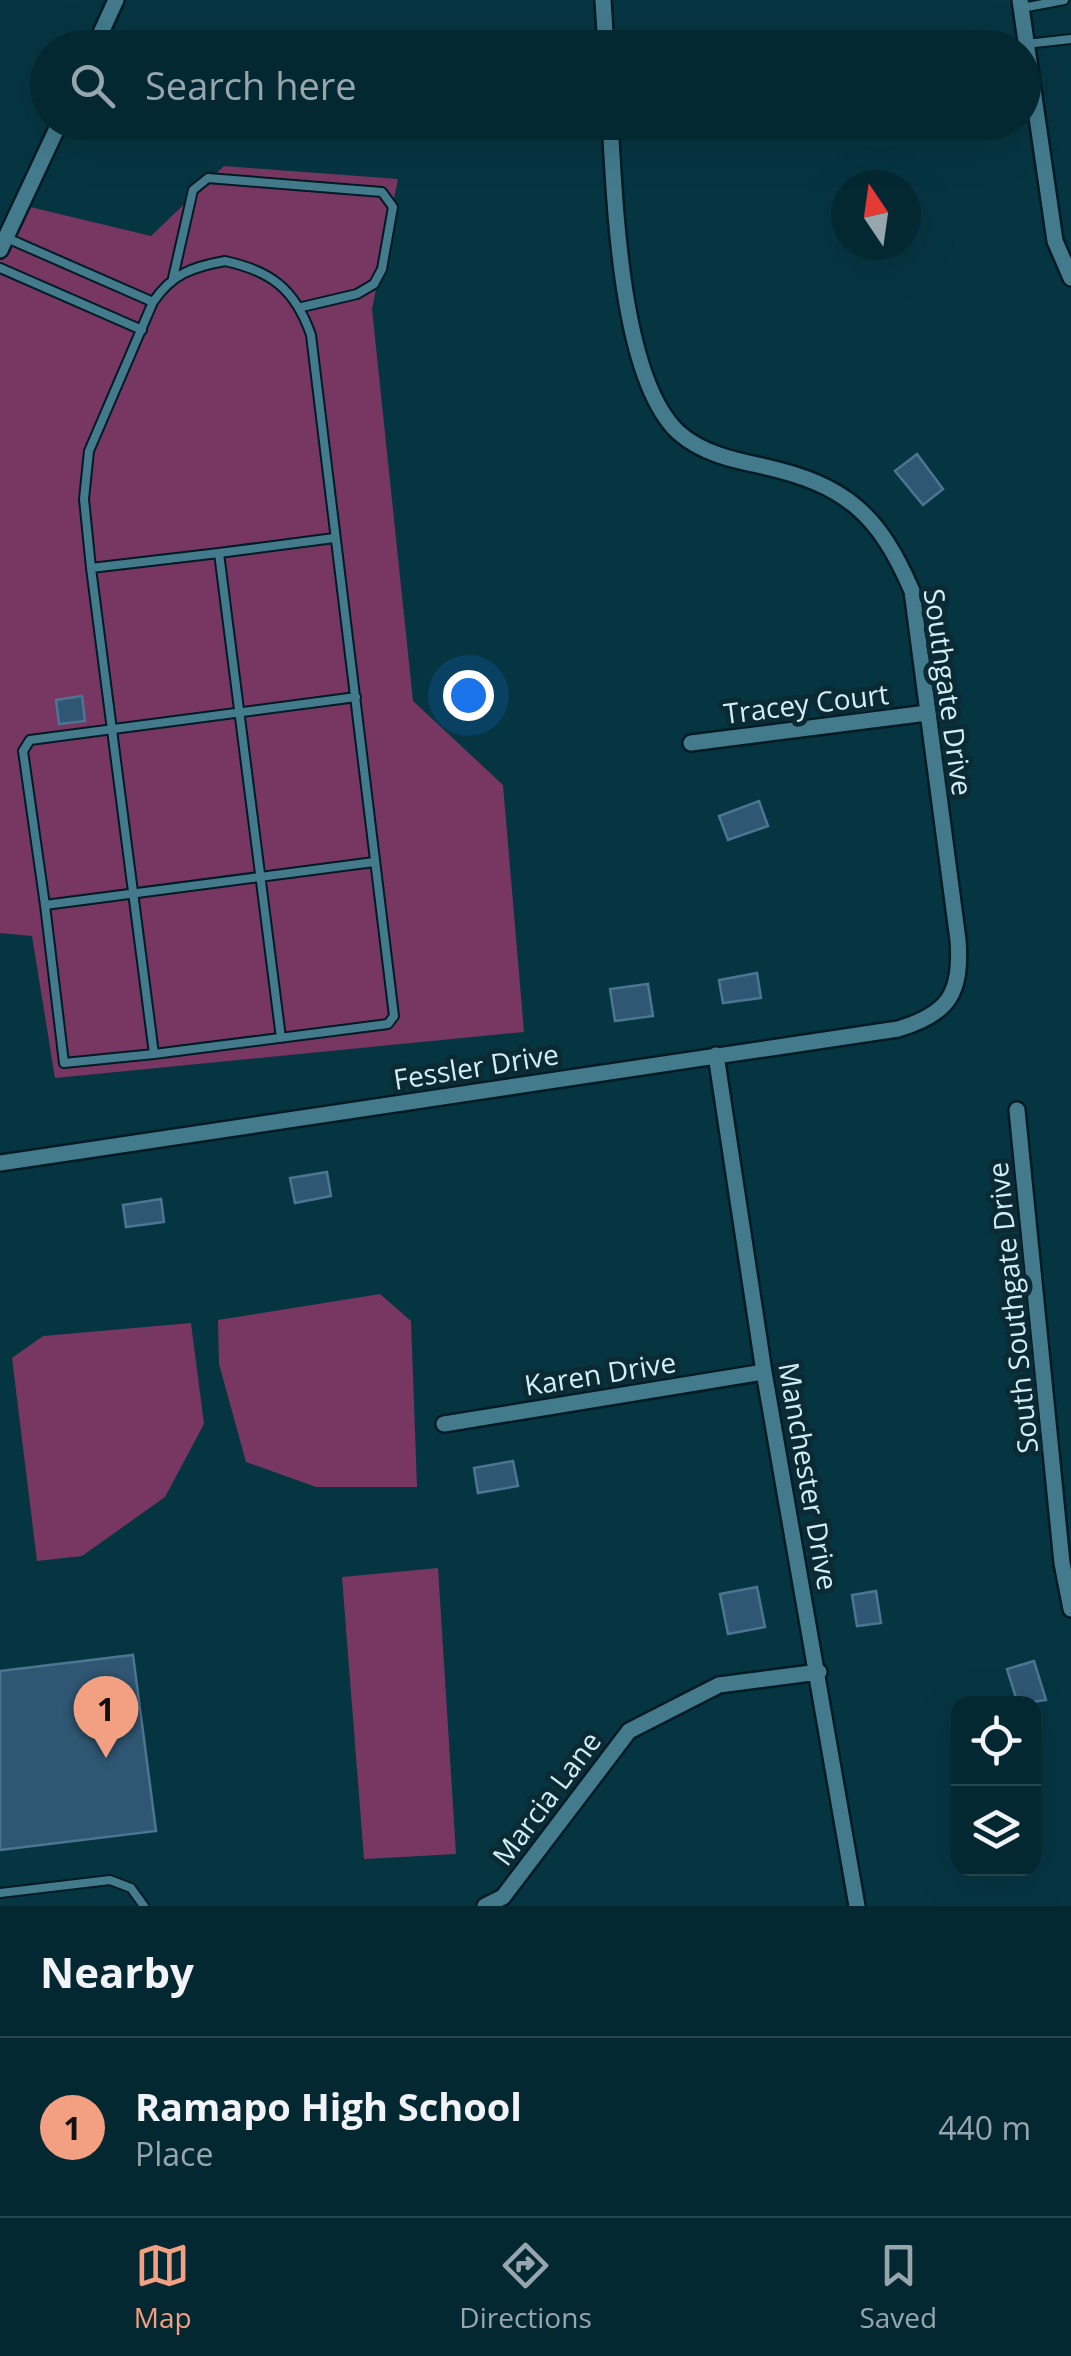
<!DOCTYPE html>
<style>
:root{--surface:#042832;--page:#12343e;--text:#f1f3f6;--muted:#97a6ac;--line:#25444d;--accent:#f2a081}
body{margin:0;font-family:"Open Sans",sans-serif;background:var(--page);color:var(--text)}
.controls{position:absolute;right:30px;bottom:30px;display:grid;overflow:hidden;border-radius:20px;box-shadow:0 10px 40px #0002}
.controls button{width:90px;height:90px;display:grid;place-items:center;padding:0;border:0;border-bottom:2px solid var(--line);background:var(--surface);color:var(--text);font:50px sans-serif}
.compass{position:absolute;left:831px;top:170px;width:90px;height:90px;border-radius:50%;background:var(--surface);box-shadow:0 10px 40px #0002;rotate:347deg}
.you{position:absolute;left:468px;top:695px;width:35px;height:35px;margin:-25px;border:8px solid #fff;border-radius:50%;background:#1a73e8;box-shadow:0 0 0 15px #1a73e833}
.badge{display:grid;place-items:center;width:65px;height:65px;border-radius:50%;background:var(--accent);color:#111;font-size:32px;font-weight:700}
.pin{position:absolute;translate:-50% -82px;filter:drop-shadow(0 2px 5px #0008)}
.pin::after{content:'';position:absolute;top:52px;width:35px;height:30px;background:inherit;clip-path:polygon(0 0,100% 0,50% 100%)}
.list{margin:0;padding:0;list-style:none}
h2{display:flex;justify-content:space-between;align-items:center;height:130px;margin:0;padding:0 40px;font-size:42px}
h2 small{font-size:32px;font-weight:400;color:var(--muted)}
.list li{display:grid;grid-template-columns:65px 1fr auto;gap:30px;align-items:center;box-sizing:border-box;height:180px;padding:0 40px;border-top:2px solid var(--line)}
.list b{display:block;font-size:38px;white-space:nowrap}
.list p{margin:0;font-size:32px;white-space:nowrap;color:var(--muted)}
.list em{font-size:32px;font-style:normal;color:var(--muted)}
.icon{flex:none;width:55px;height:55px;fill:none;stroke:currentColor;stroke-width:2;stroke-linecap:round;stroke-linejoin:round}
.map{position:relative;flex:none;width:1071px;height:1906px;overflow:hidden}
.search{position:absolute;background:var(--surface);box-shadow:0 10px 40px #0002;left:30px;right:30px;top:30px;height:110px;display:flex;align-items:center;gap:25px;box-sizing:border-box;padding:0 35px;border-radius:55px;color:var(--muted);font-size:38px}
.sheet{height:310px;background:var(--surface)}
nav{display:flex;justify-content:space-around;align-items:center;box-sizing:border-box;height:140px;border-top:2px solid var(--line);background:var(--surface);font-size:28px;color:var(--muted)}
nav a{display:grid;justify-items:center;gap:5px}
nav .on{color:var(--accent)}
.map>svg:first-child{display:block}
</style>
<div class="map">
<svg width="1071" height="1906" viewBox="0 0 1071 1906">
<rect width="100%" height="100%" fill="#063542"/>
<path fill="#773762" d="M224,166l174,13 -26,130 41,392 90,84 21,247 -469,46 -23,-142 -32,-3v-683l22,-45 129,31z
M380,1294l31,27 6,166h-101l-70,-25 -27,-98 -1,-44z
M191,1323l13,101 -39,73 -83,59 -45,5 -25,-203 31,-22z
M438,1568l18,286 -92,5 -22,-282z"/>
<path fill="#2f5773" stroke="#4c7593" stroke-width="2.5" d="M917,454l26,35 -20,16 -28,-34z
M82,696l3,25 -26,3 -3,-24z
M759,801l9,25 -40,14 -9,-24z
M757,973l4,25 -38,5 -4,-23z
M648,984l5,32 -38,5 -5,-32z
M327,1172l4,24 -36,7 -5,-25z
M161,1199l3,23 -38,5 -3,-22z
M513,1461l5,25 -40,7 -4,-25z
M757,1587l8,40 -37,7 -8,-40z
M876,1591l5,32 -24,3 -5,-31z
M133,1655l23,176 -156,19v-179z
M1034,1661l12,39 -28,4 -11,-35z"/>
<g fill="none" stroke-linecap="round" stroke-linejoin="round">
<g stroke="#001b24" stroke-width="12">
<path id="service" d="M1022,8l42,-8
M1026,44l45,-5
M7,238l146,64
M225,261c46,10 70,28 86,74l83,681 -6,8 -234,30 -63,-486 -7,-69 5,-48 64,-149c19,-28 39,-35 72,-41z
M0,268l142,62
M173,278l20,-88 15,-12 174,14 11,15 -11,62 -8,15 -17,10 -55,13
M219,553l115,-15
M91,568l128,-15 62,485
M45,905l-22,-154 7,-11 326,-43
M154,1054l-90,9 -19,-158 329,-43
M0,1893l110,-13 21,8 13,18"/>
</g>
<g stroke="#001b24" stroke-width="20">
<path id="minor" d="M603,0l3,48
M1020,0l35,241 16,37
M94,48l22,-48
M0,250l60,-128
M691,743l236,-30
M716,1055l48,317 93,534
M1017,1110l45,453 9,46
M0,1163l898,-134c51,-15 64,-36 60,-89l-46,-349c-33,-77 -67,-107 -150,-125 -29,-6 -61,-13 -84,-34 -58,-55 -63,-231 -68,-310
M444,1424l320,-52
M485,1906l18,-9 126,-166 90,-46 100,-13"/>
</g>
<use href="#service" stroke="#437b8d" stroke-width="8"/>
<use href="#minor" stroke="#437b8d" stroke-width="15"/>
</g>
<g text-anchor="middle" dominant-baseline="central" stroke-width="10" stroke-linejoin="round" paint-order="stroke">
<g font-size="28" fill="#d1eef8" stroke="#0b2a33">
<text transform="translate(949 692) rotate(82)">Southgate Drive</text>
<text transform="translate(806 703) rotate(-7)">Tracey Court</text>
<text transform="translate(476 1066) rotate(-9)">Fessler Drive</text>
<text transform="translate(1012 1308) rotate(-96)">South Southgate Drive</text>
<text transform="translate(600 1373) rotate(-9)">Karen Drive</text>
<text transform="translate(809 1476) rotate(80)">Manchester Drive</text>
<text transform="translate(546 1798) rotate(-53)">Marcia Lane</text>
</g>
</g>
</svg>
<div class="controls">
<button><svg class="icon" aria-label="locate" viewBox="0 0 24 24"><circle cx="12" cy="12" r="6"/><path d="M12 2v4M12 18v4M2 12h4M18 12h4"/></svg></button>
<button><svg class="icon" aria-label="layers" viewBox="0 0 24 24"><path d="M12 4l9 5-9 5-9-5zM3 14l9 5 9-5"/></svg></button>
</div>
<svg class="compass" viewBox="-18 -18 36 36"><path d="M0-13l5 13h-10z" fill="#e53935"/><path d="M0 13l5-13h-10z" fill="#97a6ac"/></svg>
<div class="you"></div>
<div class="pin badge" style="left:106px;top:1758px">1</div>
<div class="search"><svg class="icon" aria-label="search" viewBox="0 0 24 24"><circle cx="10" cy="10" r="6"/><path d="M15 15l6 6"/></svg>Search here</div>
</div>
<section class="sheet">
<h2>Nearby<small></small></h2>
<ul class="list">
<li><span class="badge">1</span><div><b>Ramapo High School</b><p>Place</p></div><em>440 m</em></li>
</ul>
</section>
<nav>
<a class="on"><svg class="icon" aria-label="map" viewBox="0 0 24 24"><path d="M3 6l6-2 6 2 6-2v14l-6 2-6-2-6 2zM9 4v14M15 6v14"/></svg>Map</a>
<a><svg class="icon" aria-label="directions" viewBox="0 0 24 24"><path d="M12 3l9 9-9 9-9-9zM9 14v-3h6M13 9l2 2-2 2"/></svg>Directions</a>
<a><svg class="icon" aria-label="saved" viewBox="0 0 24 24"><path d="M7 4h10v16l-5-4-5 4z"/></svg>Saved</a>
</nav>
